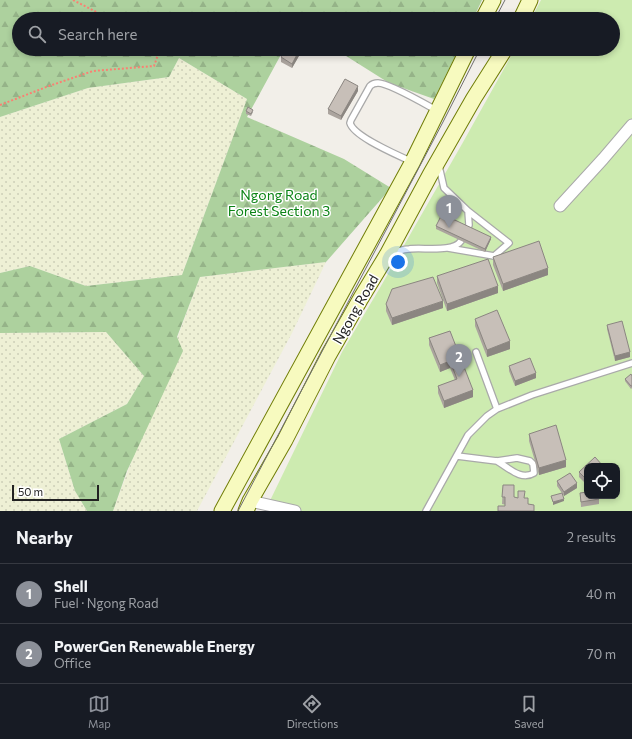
<!DOCTYPE html>
<meta charset="utf-8">
<style>
:root{--surface:#171b24;--page:#242831;--text:#f1f3f6;--muted:#9ea1a6;--line:#363941;--accent:#8c9099}
body{margin:0;font-family:Commissioner,sans-serif;background:var(--page);color:var(--text)}
.controls{position:absolute;right:12px;bottom:12px;display:grid;overflow:hidden;border-radius:8px;box-shadow:0 2px 6px #0003}
.controls button{width:36px;height:36px;display:grid;place-items:center;padding:0;border:0;border-bottom:1px solid var(--line);background:var(--surface);color:var(--text);font:20px sans-serif}
.scale{position:absolute;left:12px;bottom:10px;width:87px;box-sizing:border-box;padding-left:4px;border:2px solid #222;border-top:0;font-size:11px;line-height:14px;white-space:nowrap;color:#222;-webkit-text-stroke:3px #fff;paint-order:stroke}
.you{position:absolute;left:398px;top:262px;width:14px;height:14px;margin:-10px;border:3px solid #fff;border-radius:50%;background:#1a73e8;box-shadow:0 0 0 6px #1a73e833}
.badge{display:grid;place-items:center;width:26px;height:26px;border-radius:50%;background:var(--accent);color:#fff;font-size:13px;font-weight:700}
.pin{position:absolute;translate:-50% -33px;filter:drop-shadow(0 1px 2px #0008)}
.pin::after{content:'';position:absolute;top:21px;width:14px;height:12px;background:inherit;clip-path:polygon(0 0,100% 0,50% 100%)}
.list{margin:0;padding:0;list-style:none}
h2{display:flex;justify-content:space-between;align-items:center;height:52px;margin:0;padding:0 16px;font-size:17px}
h2 small{font-size:13px;font-weight:400;color:var(--muted)}
.list li{display:grid;grid-template-columns:26px 1fr auto;gap:12px;align-items:center;box-sizing:border-box;height:60px;padding:0 16px;border-top:1px solid var(--line)}
.list b{display:block;font-size:15px;white-space:nowrap}
.list p{margin:0;font-size:13px;white-space:nowrap;color:var(--muted)}
.list em{font-size:13px;font-style:normal;color:var(--muted)}
.icon{flex:none;width:22px;height:22px;fill:none;stroke:currentColor;stroke-width:2;stroke-linecap:round;stroke-linejoin:round}
.map{position:relative;flex:none;width:632px;height:511px;overflow:hidden}
.search{position:absolute;background:var(--surface);box-shadow:0 2px 6px #0003;left:12px;right:12px;top:12px;height:44px;display:flex;align-items:center;gap:10px;box-sizing:border-box;padding:0 14px;border-radius:22px;color:var(--muted);font-size:15px}
.sheet{height:172px;background:var(--surface)}
nav{display:flex;justify-content:space-around;align-items:center;box-sizing:border-box;height:56px;border-top:1px solid var(--line);background:var(--surface);font-size:11px;color:var(--muted)}
nav a{display:grid;justify-items:center;gap:2px}
nav .on{color:var(--accent)}
.map>svg:first-child{display:block}
</style>
<div class="map">
<svg width="632" height="511" viewBox="0 0 632 511">
<defs>
<pattern id="farmland-dots" width="8" height="8" patternUnits="userSpaceOnUse"><rect width="8" height="8" fill="#eef0d5"/><path d="M2 2h.1M6 6h.1" fill="none" stroke="#ccceb7" stroke-width="1.8" stroke-linecap="round"/></pattern>
<pattern id="forest-firs" width="22" height="20" patternUnits="userSpaceOnUse"><rect width="22" height="20" fill="#add19e"/><path d="M5 1l3.5 6h-7zM16 11l3.5 6h-7z" fill="#95b388"/></pattern>
</defs>
<rect width="100%" height="100%" fill="#f2efe9"/>
<path fill="url(#farmland-dots)" d="M179,58l68,41 -65,176 -96,11 -56,-20 -30,7v-156l88,-29 81,-11z
M326,262l-34,71 -95,178h-84l87,-234z
M106,332l38,44 -17,28 -68,35 16,52 12,20h-87v-178z"/>
<path fill="url(#forest-firs)" d="M0,0h482l-9,19h-454v30h265l-37,68 97,42 47,29 -65,74 -126,15 -23,60 6,14 -56,120 -14,40h-26l-12,-20 -16,-52 68,-35 17,-28 -38,-44 -106,1v-60l30,-7 56,20 96,-11 65,-176 -68,-41 -10,19 -81,11 -88,29z
M335,49h124l-25,50 -45,-16z"/>
<path fill="#cdebb0" fill-rule="evenodd" d="M541,0h91v511h-367l77,-159 39,-66 34,-60 47,-82 53,-95h98v-30h-82zM587,466h30v30h-30z"/>
<g fill="none" stroke-linecap="round" stroke-linejoin="round">
<g stroke="#a9a9a9" stroke-width="8">
<path id="lane" d="M412,162c-14,-7 -58,-25 -62,-39l1,-3 19,-34c2,-2 5,-3 8,-3 11,0 47,21 58,27
M439,166l5,22 24,23 1,14 -1,3
M448,248l46,8 15,-13 -41,-32
M391,253c6,-1 12,-4 18,-4 14,-2 44,4 52,-8
M476,352l21,57
M457,456l40,5 20,-3 13,3 3,3 1,9c-13,8 -25,-5 -37,-12
M426,511l42,-76 19,-19 10,-7 35,-14 100,-32"/>
</g>
<g stroke="#a9a9a9" stroke-width="13">
<path id="street" d="M560,206l43,-47 29,-34
M250,501l45,10"/>
</g>
<g stroke="#707d05" stroke-width="17">
<path id="secondary" d="M483,19l10,-19
M521,19l9,-19
M222,511l190,-348 56,-114
M246,511l4,-10 35,-61 43,-84 33,-58 26,-43 43,-80 44,-77 31,-49"/>
</g>
<path stroke="#fa8072" stroke-width="2" stroke-dasharray="2 2" stroke-linecap="butt" d="M73,0l37,19
M0,105l49,-19 44,-15 61,-5 6,-17"/>
<use href="#lane" stroke="#fff" stroke-width="5.5"/>
<use href="#street" stroke="#fff" stroke-width="11"/>
<use href="#secondary" stroke="#f7fabf" stroke-width="15"/>
<path stroke="#707070" stroke-width="1" d="M495,19l10,-19
M238,511l205,-389 37,-73"/>
</g>
<path fill="#aba49e" d="M285,49h18l-11,19 -11,-6v-5z
M358,91l-17,29 -13,-6v-5z
M246,111l7,1 -2,4 -5,-2z
M436,226l55,13 -6,13 -49,-23z
M493,257l55,18 -45,16 -10,-26z
M437,276l61,17 -51,18 -10,-28z
M386,304l57,4 -51,17 -6,-14z
M475,319l35,30 -23,8 -12,-31z
M607,325l23,32 -15,4 -8,-32z
M450,331l23,66 -29,11 -6,-15v-7l17,-6 -5,-12 -10,4 -11,-27v-7z
M509,366l27,12 -21,8 -6,-15z
M632,376v12l-1,1 -6,-8v-2z
M529,434l37,33 -27,8 -10,-34z
M587,466v19l-8,-8v-5z
M557,481l20,7 -13,8 -7,-10z
M503,485l11,13h11l3,6 6,7 -32,-7z
M580,493l19,6v5l-18,3z"/>
<path fill="#8b8681" d="M300,49h3l-11,19v-4z
M358,86v5l-17,29v-4z
M491,237v2l-6,13v-3z
M548,268v7l-45,16v-7z
M498,286v7l-51,18v-7z
M443,301v7l-51,17v-7z
M510,341v8l-23,8v-7z
M630,352v5l-15,4v-5z
M450,361v7l-10,4v-7z
M536,373v5l-21,8v-5z
M473,390v7l-29,11v-7z
M566,460v7l-27,8v-7z
M577,483v5l-13,8v-4z
M564,499v2l-11,4v-3z"/>
<path fill="#c7bfb8" stroke="#8b8681" d="M285,49h15l-8,15 -11,-7z
M345,79l13,7 -17,30 -13,-7z
M248,107l5,3 -2,4 -5,-3z
M442,214l49,23 -6,12 -49,-23z
M539,241l9,27 -45,16 -10,-27z
M488,259l10,27 -51,18 -10,-28z
M433,277l10,24 -51,17 -6,-14 6,-15z
M497,310l13,31 -23,9 -12,-31z
M622,321l8,31 -15,4 -8,-31z
M450,331l23,59 -29,11 -6,-15 19,-7 -7,-18 -10,4 -11,-27z
M530,358l6,15 -21,8 -6,-15z
M631,374l1,2v10h-1l-6,-7z
M556,425l10,35 -27,8 -10,-34z
M595,457l8,9h-16v14l-8,-8z
M570,473l7,10 -13,9 -7,-11z
M503,485h11v12l4,1v-7h7l-1,7h4v6l6,1v6h-36v-5h7v-9h-3z
M587,492v4h12v3l-18,3 -1,-9z
M562,493l2,6 -11,3 -2,-6z"/>
<g text-anchor="middle" dominant-baseline="central" stroke-width="3" stroke-linejoin="round" paint-order="stroke">
<g font-size="14" fill="#0c8416" stroke="#fff">
<text x="279" y="194">Ngong Road<tspan x="279" dy="16">Forest Section 3</tspan></text>
</g>
<g font-size="14" fill="#222" stroke="#fff">
<text transform="translate(355 309) rotate(-60)">Ngong Road</text>
</g>
</g>
</svg>
<div class="controls">
<button><svg class="icon" aria-label="locate" viewBox="0 0 24 24"><circle cx="12" cy="12" r="6"/><path d="M12 2v4M12 18v4M2 12h4M18 12h4"/></svg></button>
</div>
<div class="scale">50 m</div>
<div class="you"></div>
<div class="pin badge" style="left:449px;top:228px">1</div>
<div class="pin badge" style="left:459px;top:377px">2</div>
<div class="search"><svg class="icon" aria-label="search" viewBox="0 0 24 24"><circle cx="10" cy="10" r="6"/><path d="M15 15l6 6"/></svg>Search here</div>
</div>
<section class="sheet">
<h2>Nearby<small>2 results</small></h2>
<ul class="list">
<li><span class="badge">1</span><div><b>Shell</b><p>Fuel · Ngong Road</p></div><em>40 m</em></li>
<li><span class="badge">2</span><div><b>PowerGen Renewable Energy</b><p>Office</p></div><em>70 m</em></li>
</ul>
</section>
<nav>
<a class="on"><svg class="icon" aria-label="map" viewBox="0 0 24 24"><path d="M3 6l6-2 6 2 6-2v14l-6 2-6-2-6 2zM9 4v14M15 6v14"/></svg>Map</a>
<a><svg class="icon" aria-label="directions" viewBox="0 0 24 24"><path d="M12 3l9 9-9 9-9-9zM9 14v-3h6M13 9l2 2-2 2"/></svg>Directions</a>
<a><svg class="icon" aria-label="saved" viewBox="0 0 24 24"><path d="M7 4h10v16l-5-4-5 4z"/></svg>Saved</a>
</nav>
